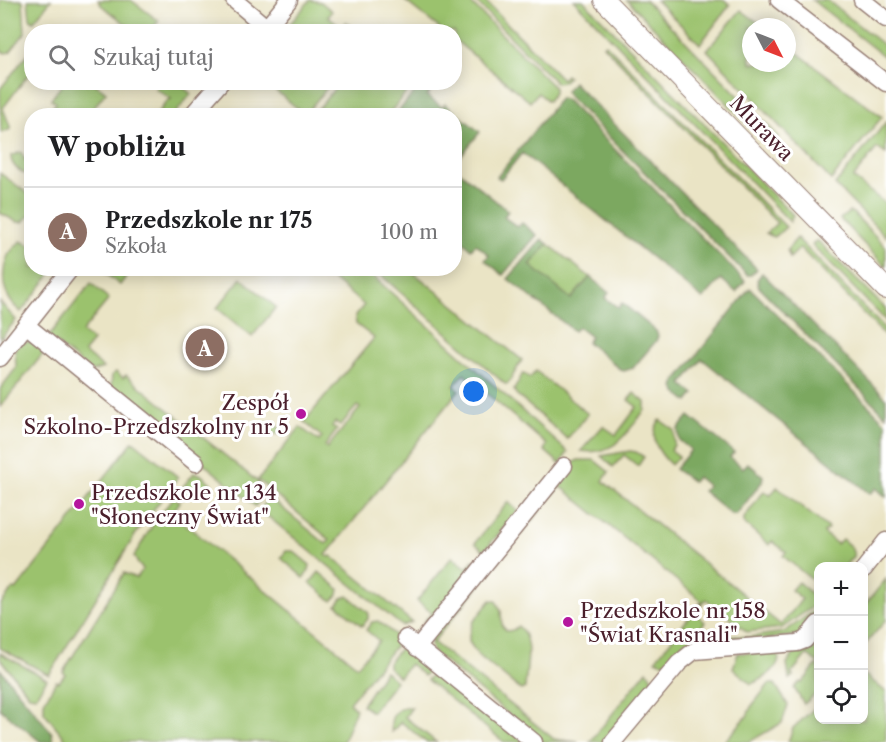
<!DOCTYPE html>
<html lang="pl">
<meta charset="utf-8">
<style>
:root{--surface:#fff;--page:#f6f6f6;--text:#202124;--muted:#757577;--line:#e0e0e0;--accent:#b5179e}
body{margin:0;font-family:"Libre Caslon Text",serif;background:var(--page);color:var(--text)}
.controls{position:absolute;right:18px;bottom:18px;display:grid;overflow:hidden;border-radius:12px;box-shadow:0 3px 15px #0003}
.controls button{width:54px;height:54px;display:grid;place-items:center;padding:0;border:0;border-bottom:2px solid var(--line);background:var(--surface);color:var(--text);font:30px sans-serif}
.compass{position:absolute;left:742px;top:18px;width:54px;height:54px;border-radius:50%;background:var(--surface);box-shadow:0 3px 15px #0003;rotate:132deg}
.you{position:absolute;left:474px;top:392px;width:21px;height:21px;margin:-15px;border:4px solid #fff;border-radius:50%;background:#1a73e8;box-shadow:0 0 0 9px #1a73e833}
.badge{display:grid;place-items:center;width:39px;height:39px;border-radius:50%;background:var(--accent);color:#fff;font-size:20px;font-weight:700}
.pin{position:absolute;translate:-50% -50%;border:3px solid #fff;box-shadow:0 2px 6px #0006}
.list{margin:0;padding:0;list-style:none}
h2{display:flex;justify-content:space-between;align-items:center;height:78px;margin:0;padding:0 24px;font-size:26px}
h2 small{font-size:20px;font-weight:400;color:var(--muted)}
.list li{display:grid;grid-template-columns:39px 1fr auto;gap:18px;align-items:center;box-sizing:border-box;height:90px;padding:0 24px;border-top:2px solid var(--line)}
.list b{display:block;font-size:22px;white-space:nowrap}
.list p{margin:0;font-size:20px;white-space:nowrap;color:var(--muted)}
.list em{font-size:20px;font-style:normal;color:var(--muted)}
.icon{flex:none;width:33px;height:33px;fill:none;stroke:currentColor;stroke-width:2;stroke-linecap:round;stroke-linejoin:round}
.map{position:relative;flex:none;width:886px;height:742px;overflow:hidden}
.search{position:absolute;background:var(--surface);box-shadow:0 3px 15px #0003;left:24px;top:24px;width:438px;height:66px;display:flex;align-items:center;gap:15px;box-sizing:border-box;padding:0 21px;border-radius:24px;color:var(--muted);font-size:22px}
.panel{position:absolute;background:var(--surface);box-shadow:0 3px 15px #0003;left:24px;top:108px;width:438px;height:168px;border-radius:24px}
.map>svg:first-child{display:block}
</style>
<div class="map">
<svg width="886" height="742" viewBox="0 0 886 742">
<rect width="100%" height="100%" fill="#fff"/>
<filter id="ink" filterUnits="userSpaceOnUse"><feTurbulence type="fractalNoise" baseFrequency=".0167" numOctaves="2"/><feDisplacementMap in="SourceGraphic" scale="12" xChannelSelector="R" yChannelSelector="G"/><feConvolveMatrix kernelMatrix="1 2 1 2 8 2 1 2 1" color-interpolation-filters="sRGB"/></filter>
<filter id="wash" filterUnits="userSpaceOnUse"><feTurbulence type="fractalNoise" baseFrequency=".008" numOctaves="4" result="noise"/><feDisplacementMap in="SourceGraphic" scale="24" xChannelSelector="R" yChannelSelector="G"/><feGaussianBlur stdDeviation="1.35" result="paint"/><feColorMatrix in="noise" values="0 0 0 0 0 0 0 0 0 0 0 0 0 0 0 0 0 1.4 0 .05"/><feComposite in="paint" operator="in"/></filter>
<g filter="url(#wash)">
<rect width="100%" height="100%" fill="#eae4c5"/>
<path fill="#9bc26d" stroke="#72704c" stroke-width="1.5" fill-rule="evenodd" d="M0,0h23l2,33 -15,19 -5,1 -5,-3z
M28,0h23l-17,21 -4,-2z
M98,0h33l28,21 -9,10h-15l-34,-26z
M310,0l11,2 11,9 -4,5 14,11 4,-5 11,9h-73z
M404,0h64l86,87v6l-6,8 -10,-8 -8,9 -75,-62 -1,-8 -11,-1z
M474,0h10l78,79 4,-4 2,2 -5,5 -7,1z
M574,0h9l210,215 -3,7z
M627,0h18l134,137 -10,9z
M656,0h69l5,5 -30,39z
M812,0h15l59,47v11z
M741,10l23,17h-13v36h36v-18l95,72 -51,63 -124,-130z
M606,44l180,183 -10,9 -3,1 -7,-4 11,-10 -174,-178z
M31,50v21l-28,37 8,21 -10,4 -1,-44z
M64,82l30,1 12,9 -18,23h-35l-4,-3 7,-9 -5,-4z
M157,83h22l12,11 -17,21h-18l12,-15 3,-1 -15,-10z
M266,83h65l-24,29h-5z
M339,83v-1l75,1 -26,32h-75z
M886,122v32l-9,-6 -24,30 33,26v33l-51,-52z
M21,152l4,8 6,-8v17l-2,3 2,5c-9,-5 -20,-9 -20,-21z
M0,173l31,23v18l-8,8h-6l-17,-9z
M849,212l4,1 33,34v20l-46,-48z
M797,238l89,92v7l-86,-89 -10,10 -3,-8z
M817,240l69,69v12l-74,-76z
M21,241l10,5 1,22 23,1 -34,43c-19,-15 -21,-36 -13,-57 4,-5 8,-10 13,-14z
M548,244l42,33 -19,22 -42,-34z
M102,269v-1l30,1 -12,16 -19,-15z
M320,269h45l203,183 -8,12 -16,-14 3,-5 -83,-71 -10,12 5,4 -133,165 3,2 2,-1 81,66 -10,4 -142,-116 9,-13 57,47 4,-4 -72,-60 42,-53 19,14 3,-4 -18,-15 70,-84 -18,-14 -1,-8 9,-11zM357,406l3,2 -33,40 -2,-2 12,-16 -5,-4 3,-4 5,4z
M374,269h35l113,91 -14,24h-3z
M241,278l35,29 -24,30 -35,-29z
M91,283l18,16 -27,33 11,9 -9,11 19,16 -11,4 -44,-35z
M0,302l16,18 -16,19z
M24,342h9l9,3 1,9 -43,53v-18l16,-21 -1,-20z
M536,371l52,43 -21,25 -51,-45 -2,-4 9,-17 7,5z
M116,372l7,6 3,-3 12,10 120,97 2,8 6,5 -11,11 -144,-119 1,-12z
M634,393l11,9v8c-19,23 -29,46 -64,41l22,-25 13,9 21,-28 -9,-7z
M660,420l14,10v15l-3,5 8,6 -8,9c-12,-12 -24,-28 -11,-45z
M273,422l14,13 -29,-3 7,-9z
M133,441l45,36 -41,55 -88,143 -49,-27v-43l13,-16 3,1z
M630,451l6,1 8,5 -6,9 -14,-11 -11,12 -12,-11z
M578,460h16l15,12 -6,9 178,144 21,-26 -11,-9 7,-8 15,13 5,8 -36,25 -35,4 -41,-33 -11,14 10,9 -32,38c-6,3 -12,3 -18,0l47,-59 -142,-115 -78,96 -4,-3 95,-116z
M194,473l6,1 11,9v5l-6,8 -12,-9 -10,12 -6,-5z
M777,487l51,41 -4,5 13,11 5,-5 9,8 3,8 -9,11h-27v19l-35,-29 3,-4 -14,-11 -3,4 -25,-22v-5l20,-27 6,5z
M174,497l6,5 -8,11 185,153 22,-25 -13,-11 6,-8 6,-1 21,17 -1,5 -49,60 7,6 -13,33h-275l-24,-30v-10l12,-21 3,1 6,-8 -2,-2 61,-99 12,5 7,-9 -5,-5 -4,-8 21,-35z
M508,502l10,9 -34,40 -9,-8z
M286,551h7l17,14 -1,5 -5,8 -23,-20z
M452,557l15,11 6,-8 3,4 -43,53 -10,5 9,-9 -15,-12z
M319,572l20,17 -1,6 -6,6 -22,-18z
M886,579v41l-22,26v-40z
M476,583l3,3 -46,56 121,97 25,3h-37l-110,-91 -2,-13z
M348,596l20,16v7l-6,7 -25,-21 5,-7z
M491,600l5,1 5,10 1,15 5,5 6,-1 5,-4c16,12 8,43 7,62l-4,2 -43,-35 -9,-13v-8l4,-12z
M818,608l-3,8 -15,19 -58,7 -25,-7 31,2 36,-5z
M407,644l26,22 -9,10 -14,-12 -11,13 -11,-10v-4l14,-17z
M812,647l6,6v39l-14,12 -10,-16 6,-6 2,1 16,-20 -11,-9 -16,20 2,2 -4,3 -2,-16 12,-15z
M777,652c8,14 -14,27 -26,32l-18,-16 5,-15z
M0,653l47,26 -11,17 -7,-1 -29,-36z
M437,669l88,73h-21l-77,-62z
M647,670l6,11 -47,61h-16z
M385,671l11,10 -24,31 -10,-7z
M864,674l22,18v50h-98l5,-14 25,-23v15h46z
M769,684h6l13,21 -6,18 -33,19h-25l23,-26 4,-9z
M404,707h8l-7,10 31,25h-10l-25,-20 -9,10c-3,-12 0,-20 12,-25z"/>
<path fill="#7ca860" stroke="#636446" stroke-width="1.5" d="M573,82l184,187 -6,6h-4l-179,-179 -3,-5z
M422,85l8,7 -3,4 15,11 3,-3 35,28 -25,31 -1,-47 -59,-1 23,-27z
M560,98l5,1 180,182 -9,11 -15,-13 -18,20 -181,-146 -21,26 -4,-2z
M459,171l49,40 -4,6 14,10 4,-4 15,12 -34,40 -18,-15 4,-5 -13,-11 -5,5 -16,-14v-59z
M542,239l6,5 -18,21 41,34 19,-22 19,16 -4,5 14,10 3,-5 34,28 2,5 -2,5 -23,27 -9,3 -3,-1 -34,-28 4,-5 -13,-10 -4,4 -66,-52z
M762,273l124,125v18l-127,-129 -2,-7z
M750,288l136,135v74l-10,-9 -6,6 -168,-135 -20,25 12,10 -6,8 -12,-10 -2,-5 2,-6z
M689,416l45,36 -4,5 13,11 5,-5 15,13 -1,6 -26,33h-4l-29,-24 5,-5 -11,-9 -4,5 -18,-13 16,-19 -12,-10 -1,-11z
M0,669l52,64 1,9h-12l-41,-33z"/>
</g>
<g filter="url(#ink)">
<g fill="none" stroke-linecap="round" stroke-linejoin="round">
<g stroke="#9a8278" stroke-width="19">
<path id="minor" d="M234,0l32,27
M779,0l107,83
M862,0l24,19
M263,32l26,-32
M191,116l30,-34
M26,325l170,138
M0,358l71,-90
M864,569l22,-28
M406,638l128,104
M417,648l147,-182
M613,742l66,-79 15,-12 103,-8 8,-3 13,-16"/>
</g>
<g stroke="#9a8278" stroke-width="22">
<path id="tertiary" d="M604,0l282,289"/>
</g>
<use href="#minor" stroke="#fff" stroke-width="16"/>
<use href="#tertiary" stroke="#fff" stroke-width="20"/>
</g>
</g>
<g fill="#b5179e" stroke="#fff" stroke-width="2">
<circle cx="301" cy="414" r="6"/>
<circle cx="79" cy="504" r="6"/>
<circle cx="568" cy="622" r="6"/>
</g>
<g text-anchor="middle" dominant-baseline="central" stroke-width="6" stroke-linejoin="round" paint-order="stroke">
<g font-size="21" fill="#4a1f2b" stroke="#fff">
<text transform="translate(762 128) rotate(46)">Murawa</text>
</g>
<g font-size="21" fill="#4a1f2b" stroke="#fff" text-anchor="start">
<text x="289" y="402" text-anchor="end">Zespół<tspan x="289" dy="24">Szkolno-Przedszkolny nr 5</tspan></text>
<text x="91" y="492">Przedszkole nr 134<tspan x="91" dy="24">"Słoneczny Świat"</tspan></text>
<text x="580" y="610">Przedszkole nr 158<tspan x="580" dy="24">"Świat Krasnali"</tspan></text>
</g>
</g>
</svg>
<div class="controls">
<button>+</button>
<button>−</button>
<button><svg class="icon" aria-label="locate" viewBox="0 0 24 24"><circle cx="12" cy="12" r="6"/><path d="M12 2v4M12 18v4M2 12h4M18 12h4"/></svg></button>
</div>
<svg class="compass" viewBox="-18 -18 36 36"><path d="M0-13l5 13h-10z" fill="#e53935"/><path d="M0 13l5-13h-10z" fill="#757577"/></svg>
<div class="you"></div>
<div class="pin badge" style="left:205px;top:348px;background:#8d6e63">A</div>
<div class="search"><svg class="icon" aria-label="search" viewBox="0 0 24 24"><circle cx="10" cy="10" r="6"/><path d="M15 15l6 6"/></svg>Szukaj tutaj</div>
<section class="panel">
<h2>W pobliżu<small></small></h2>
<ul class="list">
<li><span class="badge" style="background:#8d6e63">A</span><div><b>Przedszkole nr 175</b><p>Szkoła</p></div><em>100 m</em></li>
</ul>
</section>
</div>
